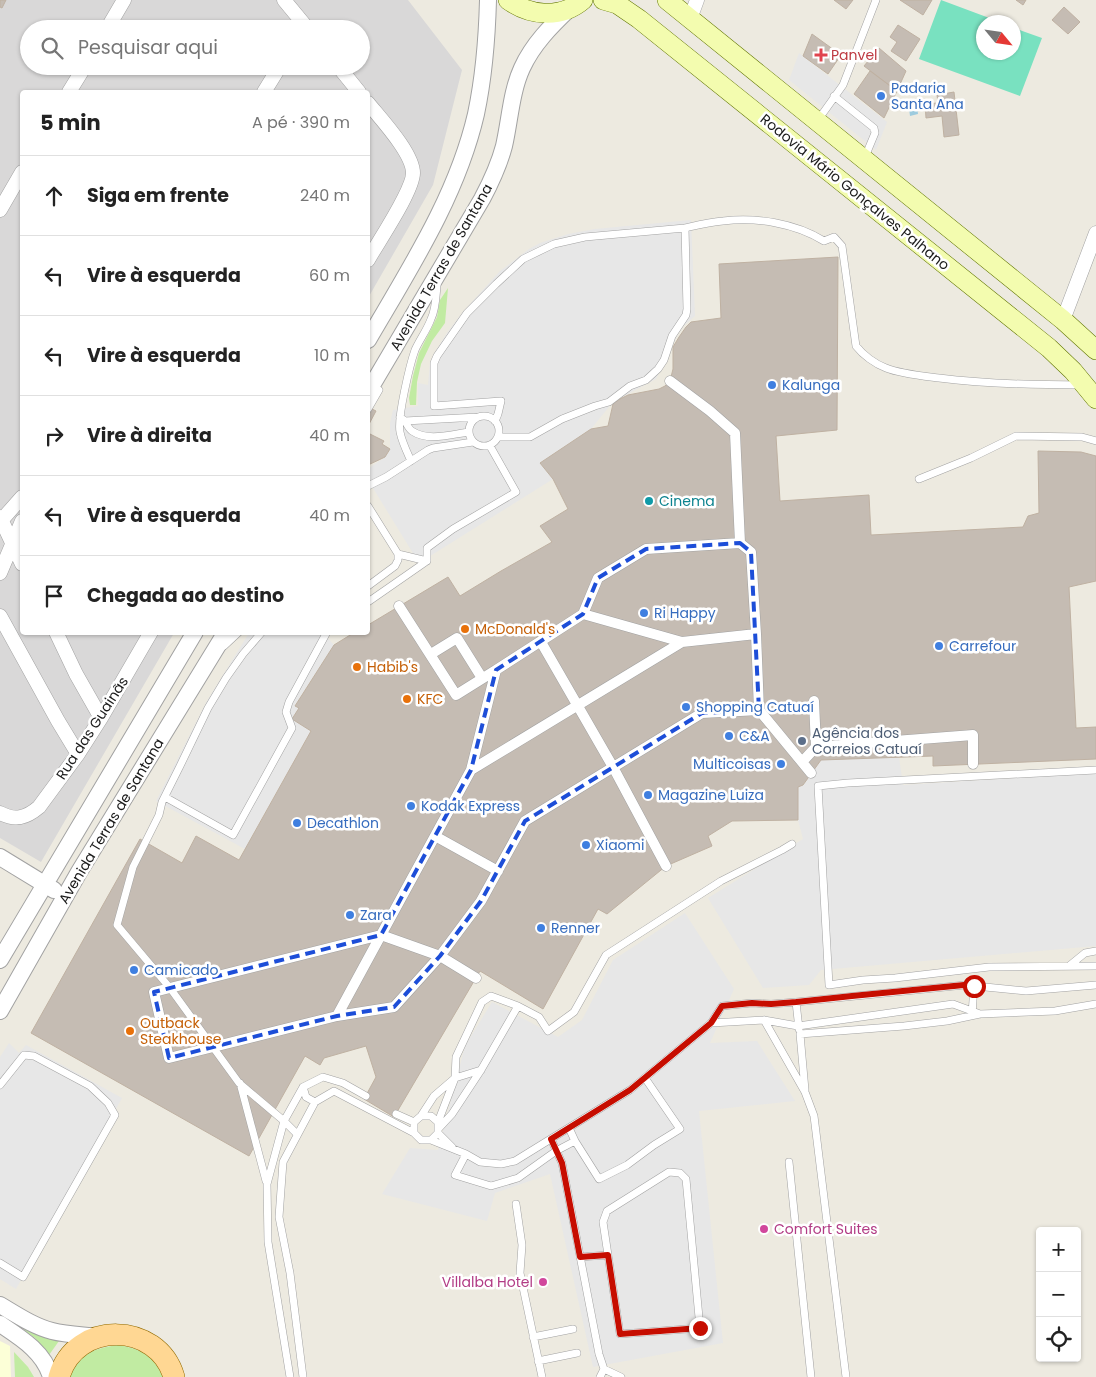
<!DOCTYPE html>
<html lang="pt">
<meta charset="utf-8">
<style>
:root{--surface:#fff;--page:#f2f2f2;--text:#222;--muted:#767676;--line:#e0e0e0}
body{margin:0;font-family:Poppins,sans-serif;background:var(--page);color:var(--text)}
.controls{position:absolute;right:15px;bottom:15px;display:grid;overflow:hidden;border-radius:5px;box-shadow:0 1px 4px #0004}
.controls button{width:45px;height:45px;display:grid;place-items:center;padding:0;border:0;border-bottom:1px solid var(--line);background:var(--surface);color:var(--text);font:25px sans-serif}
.compass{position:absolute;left:976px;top:15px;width:45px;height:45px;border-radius:50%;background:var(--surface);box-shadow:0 1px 4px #0004;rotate:119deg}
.stop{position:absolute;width:15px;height:15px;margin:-11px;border:4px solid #c60d00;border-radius:50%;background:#fff}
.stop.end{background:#c60d00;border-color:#fff;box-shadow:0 1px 5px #0008}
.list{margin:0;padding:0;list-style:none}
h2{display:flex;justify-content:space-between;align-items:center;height:65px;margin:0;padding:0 20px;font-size:21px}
h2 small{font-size:16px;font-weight:400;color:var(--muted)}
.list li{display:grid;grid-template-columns:32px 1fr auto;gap:15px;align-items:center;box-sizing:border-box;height:80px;padding:0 20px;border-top:1px solid var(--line)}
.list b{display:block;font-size:19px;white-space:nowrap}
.list em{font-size:16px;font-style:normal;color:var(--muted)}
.icon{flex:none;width:28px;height:28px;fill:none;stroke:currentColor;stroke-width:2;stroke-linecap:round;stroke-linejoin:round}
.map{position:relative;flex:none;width:1096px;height:1377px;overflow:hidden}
.search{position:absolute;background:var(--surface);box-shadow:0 1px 4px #0004;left:20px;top:20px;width:350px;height:55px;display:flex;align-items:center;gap:12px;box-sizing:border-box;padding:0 18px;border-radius:28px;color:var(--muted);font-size:19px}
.panel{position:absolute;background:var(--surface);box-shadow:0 1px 4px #0004;left:20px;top:90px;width:350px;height:545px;border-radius:5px}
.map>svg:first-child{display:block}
</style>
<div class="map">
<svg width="1096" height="1377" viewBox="0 0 1096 1377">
<rect width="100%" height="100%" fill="#edeae0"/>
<path fill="#d9d8d8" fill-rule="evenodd" d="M0,0h408l54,70 -29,115 -65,113v-206h-346v540l152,1 -133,229 -41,-24zM29,29h332v37h-332z"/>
<path fill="#fcffd7" d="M0,1341l10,5 1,31h-11z"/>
<path fill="#c1eba2" d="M448,288l-3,35 -13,18 -11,23 -4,18 -1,23h-6l-1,-7 4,-22 6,-23 18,-36 3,-17z
M25,1328l17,8 17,5 -10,14 -14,-17 -11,-8z
M119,1345c22,4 35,11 44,32h-93c11,-24 24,-29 49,-32z
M14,1352l14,15 6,10h-19z"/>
<path fill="#79e1c0" d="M941,0l59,22h-16v30h30v-24l28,10 -22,58 -101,-37z"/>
<path fill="#e7e7e7" d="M799,53l88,69 -11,28 -87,-70z
M691,220l4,96 -15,13 -24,50 -43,23 -22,27 -51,34 13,16 -134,84 -51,-83v-11l17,-12 5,-7v-27l3,-13 25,-4v-23l10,2 2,-22 5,-11 12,-19 15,-20 38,-42 29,-22 11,-6 28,-9 27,-5z
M249,633h74l11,12 -39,60 4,3 -7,11 19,12 -66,118 -89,-48 51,-100z
M899,757l4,28 193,-12v173l-275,24 -12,15 -46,3 -55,-90 95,-59 -5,-19v-33l5,-2 18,-25z
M685,913l49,76 -24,54 47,-2 38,60 -96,10 24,232 -130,24 -43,-193 -55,19 -8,28 -105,-27 28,-46 28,2 27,-104 27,-44 66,35 24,-17 31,-60z
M9,1043l10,10 7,-8 96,53 -106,191 -16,-10v-222z"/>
<path fill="#9dcbde" d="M916,99l2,15 -8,2 -2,-16z"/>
<path fill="#c5bcb3" stroke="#bfb1a2" d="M0,0h6l-4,8 -2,-1z
M834,0h19l-7,9z
M900,0h32l-9,15z
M1016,0h10l-3,5z
M1064,7l16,15 -12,12 -16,-14z
M898,25l22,14 -14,22 -15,-10 6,-9 -7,-5z
M812,34l29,21 -13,19 -25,-18z
M879,48l27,23 -9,20 -33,-25z
M870,71l27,20 -13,27 -30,-24z
M954,92l5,43 -15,2 -2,-21 -16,2 -1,-14 13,-1 -1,-8z
M838,257l-1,173 -61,6 4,65 89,-6 2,40 152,-8 5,-11 11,-3 -1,-62 43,1 15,4v125l-27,6 7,141 20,-1v32l-163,7v-10l-112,4 -18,25 -5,2v33l-66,1 -24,15 4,10 -46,20 -59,48 -9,-5 -55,100 -63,-38 -86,146 -30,-18 12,-22 -10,-31 -42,12 -4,7 -15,-9 -56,100 -218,-123 109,-194 42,24 14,-27 43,24 72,-129 -19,-12 7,-11 -4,-2 39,-61 21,-13h13v-7l80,-48 12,19 41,-25 51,-29 -12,-16 28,-17 -15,-30 -13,-16 51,-34 17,-3 5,-22 7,-5 8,-4 31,-6 6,-3 5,-5 3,-12v-22l6,-10 7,-10 5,-5 30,-4 -2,-54z
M370,408l6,3 -8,15v-15z
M370,434l14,7 -2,3 8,5 -5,8 -17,8v-27z"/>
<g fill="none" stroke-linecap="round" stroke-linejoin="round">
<g stroke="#a2a2a2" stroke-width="8">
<path id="service" d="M834,96l40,32 1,5 -10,24
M818,120l25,-35 33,-85
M685,228c13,-3 25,-6 38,-7 33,-4 72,2 101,20l10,-4 8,9 14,100c7,9 19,18 30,22 15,6 37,8 53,10 47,6 94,7 142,7
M368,409l11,-19
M469 431a15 15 0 1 1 30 0a15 15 0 1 1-30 0Z
M400,417l5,4 73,-4
M405,421c2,4 4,8 7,10 16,11 40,3 57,1
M495,421l3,-7 3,-13 -67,5v-43l3,-7 30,-43 29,-29 27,-25 31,-15 31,-7 100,-9 2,81 -1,6 -14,21 -8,24 -6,9 -12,11 -16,6 -21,16 -14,4 -33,13 -32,18h-32
M411,461c-4,-9 -9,-19 -11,-29 -3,-14 10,-68 15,-82 5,-11 12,-20 16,-31 5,-10 5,-23 6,-34
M919,479l52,-21 45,-22 66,1 14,4
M368,486l18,-9 42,-27 5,-2 40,-6
M368,506l30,48v6l-3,6 -27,20
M398,554l29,7
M368,602l59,-41v-13l26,-19 63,-37 -26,-46
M262,632l-19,22 -17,24 -18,30 -28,58 -18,36 -3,13 -26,52 -16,58 53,63 69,95 45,38 13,13
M224,646l15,-14
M1096,770l-248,13 -30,3 11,199 34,-5 32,-2 94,-11 107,-1
M165,797l68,38 59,-107 -6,-16 3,-10 38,-70
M1069,966l16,-13 11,-2
M796,1002l3,27
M972,1015l2,-30
M764,1020l41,72 9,24 32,261
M711,1023l53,-3 34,6 155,-22 27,10
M240,1083l26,98
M0,1085l24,-30 10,1 56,30 18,17 7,12 -92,162 -23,-14
M303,1087l3,10 9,5
M805,1090l-5,-56 104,-8 43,-5 33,-7 75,-3 41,-7
M396,1114l18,8
M421,1116l13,-20 21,-18 26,-8
M438,1122l17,-44 1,-21 26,-55 9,-6 27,10 21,11 9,14 26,-19 32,-57 115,-74 61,-31 10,-6
M439,1128l13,-14 29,-44 37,-64
M569,1128l6,13 24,38 28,-14 27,-20 26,-16 -35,-51
M438,1133l-7,7h-10l-7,-7v-11l7,-6h10l7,6v11l14,14
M551,1139l11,24 37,191 5,15 -4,8
M431,1140l35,14 14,8 21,2 14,-3 115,-71 81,-67 11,-17 30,-3 19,1 25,-2 169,-17 61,6 70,-6
M466,1154l-11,21 36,11 27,-8 38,-27 19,-10
M789,1162l22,215
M669,1172l11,1 6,6 14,149 -80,6 -17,-112 4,-11z
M516,1204l6,41 -2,28 22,104
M580,1257l28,-2
M533,1337l40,-8
M538,1361l39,-8
M604,1369l17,8
M290,1377l-22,-135 -1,-58 17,-63 19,-34 20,-10 20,6 23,13
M303,1377l-13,-104 -11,-56 4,-55 32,-60 19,-11 80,42"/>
</g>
<g stroke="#a2a2a2" stroke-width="11">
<path id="pedestrian" d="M670,381l40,30 25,22 5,110 11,9 5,82
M399,606l57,89 40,-25
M583,614l15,-36 48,-29 94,-6
M541,642l72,125 53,99
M431,654l26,-16 25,40
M814,701l2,46
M759,710l52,63
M802,762l14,-15 157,-12v29
M471,770l211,-128 74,-8 3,76 -57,3 -177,108 -44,80 -41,55 -46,51 -57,9 -168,42 -15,-66 227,-57 90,-165 25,-100 87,-56 99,28
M435,836l63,35
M337,1016l44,-81 59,21 36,22"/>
</g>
<g stroke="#a2a2a2" stroke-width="15">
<path id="minor" d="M284,0l24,29
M690,19l7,-19
M107,29l17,-29
M338,66l21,26
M69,92l16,-26
M264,92l16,-26
M368,103c12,15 45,50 45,70 0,18 -35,69 -45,87
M0,210l22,-38
M1063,320l33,-87
M0,517l22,47
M0,522l22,-25
M0,573l22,-52
M0,616l58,105 20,33
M56,632l20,42 25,44
M0,813c15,8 26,5 39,-6l39,-53 23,-36 50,-86"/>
</g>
<g stroke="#a2a2a2" stroke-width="18">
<path id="tertiary" d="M368,340c42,-72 89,-144 108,-226 8,-38 11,-76 12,-114
M368,392l114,-193c9,-17 17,-34 22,-53 6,-26 7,-54 18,-78 11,-24 29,-42 48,-60
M0,857l54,33
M0,960l195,-328
M0,1011l79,-139 147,-240
M0,1305c17,10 33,21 52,26 15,4 31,4 47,6
M0,1324c21,14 44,28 51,53"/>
</g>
<g stroke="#607400" stroke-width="20">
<path id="secondary" d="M508,0c22,16 53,19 75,0
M603,0l14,4 22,15 410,329 24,23 23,28
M667,0l396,320 33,30"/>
</g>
<g stroke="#926b00" stroke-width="22">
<path id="primary" d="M59,1377c16,-57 99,-56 115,0"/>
</g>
<use href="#service" stroke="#fff" stroke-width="7"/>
<use href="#pedestrian" stroke="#fff" stroke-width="10"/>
<use href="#minor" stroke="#fff" stroke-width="14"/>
<use href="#tertiary" stroke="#fff" stroke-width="16"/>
<use href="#secondary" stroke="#f3fcaf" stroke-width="19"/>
<use href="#primary" stroke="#ffd793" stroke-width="21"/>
</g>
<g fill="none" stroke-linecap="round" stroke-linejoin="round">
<path stroke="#c60d00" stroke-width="6" d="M700,1328l-80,6 -12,-79 -28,2 -18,-94 -11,-24 79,-49 81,-67 11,-17 30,-3 19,1 25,-2 56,-6 112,-11 10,1"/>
</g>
<path fill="none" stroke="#1d4ed8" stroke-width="4" stroke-dasharray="10 6" stroke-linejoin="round" d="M740,543l11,9 8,158 -57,3 -177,108 -44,80 -41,55 -46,51 -57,9 -168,42 -15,-66 227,-57 90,-165 25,-100 87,-56 15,-36 48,-29z"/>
<path fill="#e0444e" stroke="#fff" stroke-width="2" d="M818.5 47.5h5v5h5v5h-5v5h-5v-5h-5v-5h5z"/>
<g fill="#3f7fe0" stroke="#fff" stroke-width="2">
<circle cx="881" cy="96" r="5"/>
<circle cx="772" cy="385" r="5"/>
<circle cx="644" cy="613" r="5"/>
<circle cx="939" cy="646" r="5"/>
<circle cx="686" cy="707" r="5"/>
<circle cx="729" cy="736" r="5"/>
<circle cx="781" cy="764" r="5"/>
<circle cx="648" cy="795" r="5"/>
<circle cx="411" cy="806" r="5"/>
<circle cx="297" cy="823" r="5"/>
<circle cx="586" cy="845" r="5"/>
<circle cx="350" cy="915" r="5"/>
<circle cx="541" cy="928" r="5"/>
<circle cx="134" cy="970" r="5"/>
</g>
<circle fill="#0f9aa8" stroke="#fff" stroke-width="2" cx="649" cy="501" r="5"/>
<g fill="#e8710a" stroke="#fff" stroke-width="2">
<circle cx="465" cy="629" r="5"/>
<circle cx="357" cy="667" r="5"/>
<circle cx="407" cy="699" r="5"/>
<circle cx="130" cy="1031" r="5"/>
</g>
<circle fill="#5c6f8a" stroke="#fff" stroke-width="2" cx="802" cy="741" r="5"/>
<g fill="#d1479c" stroke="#fff" stroke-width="2">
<circle cx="764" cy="1229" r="5"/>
<circle cx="543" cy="1282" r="5"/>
</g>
<g text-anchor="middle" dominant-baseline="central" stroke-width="5" stroke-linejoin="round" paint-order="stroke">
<g font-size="14" fill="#be3a42" stroke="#fff" text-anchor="start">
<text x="831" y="55">Panvel</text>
</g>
<g font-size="14" fill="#366cbe" stroke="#fff" text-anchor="start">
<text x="891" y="88">Padaria<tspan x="891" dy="16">Santa Ana</tspan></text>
<text x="782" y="385">Kalunga</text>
<text x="654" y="613">Ri Happy</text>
<text x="949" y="646">Carrefour</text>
<text x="696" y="707">Shopping Catuaí</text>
<text x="739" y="736">C&amp;A</text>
<text x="771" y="764" text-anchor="end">Multicoisas</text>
<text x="658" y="795">Magazine Luiza</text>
<text x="421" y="806">Kodak Express</text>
<text x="307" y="823">Decathlon</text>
<text x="596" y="845">Xiaomi</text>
<text x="360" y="915">Zara</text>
<text x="551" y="928">Renner</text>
<text x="144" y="970">Camicado</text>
</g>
<g font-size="14" fill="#1b1b1b" stroke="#fff">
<text transform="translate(855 192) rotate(39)">Rodovia Mário Gonçalves Palhano</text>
<text transform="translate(441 267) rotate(-60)">Avenida Terras de Santana</text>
<text transform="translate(92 728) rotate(-57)">Rua das Guainãs</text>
<text transform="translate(111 821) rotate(-59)">Avenida Terras de Santana</text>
</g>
<g font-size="14" fill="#0d838f" stroke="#fff" text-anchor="start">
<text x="659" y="501">Cinema</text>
</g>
<g font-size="14" fill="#c56008" stroke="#fff" text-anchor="start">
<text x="475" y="629">McDonald's</text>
<text x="367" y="667">Habib's</text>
<text x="417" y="699">KFC</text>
<text x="140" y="1023">Outback<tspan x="140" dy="16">Steakhouse</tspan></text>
</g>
<g font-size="14" fill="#4e5e75" stroke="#fff" text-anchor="start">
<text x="812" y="733">Agência dos<tspan x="812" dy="16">Correios Catuaí</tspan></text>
</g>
<g font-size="14" fill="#b23c85" stroke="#fff" text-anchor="start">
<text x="774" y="1229">Comfort Suites</text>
<text x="533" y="1282" text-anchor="end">Villalba Hotel</text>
</g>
</g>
</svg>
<div class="controls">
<button>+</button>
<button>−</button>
<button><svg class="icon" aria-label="locate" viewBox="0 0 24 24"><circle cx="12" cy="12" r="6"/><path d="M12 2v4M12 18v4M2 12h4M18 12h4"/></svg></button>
</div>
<svg class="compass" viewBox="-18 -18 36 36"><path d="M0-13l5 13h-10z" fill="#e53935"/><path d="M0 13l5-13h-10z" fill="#767676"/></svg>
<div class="stop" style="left:974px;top:986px"></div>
<div class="stop end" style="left:700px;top:1328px"></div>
<div class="search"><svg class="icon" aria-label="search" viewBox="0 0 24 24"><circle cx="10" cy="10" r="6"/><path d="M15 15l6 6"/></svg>Pesquisar aqui</div>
<section class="panel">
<h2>5 min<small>A pé · 390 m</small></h2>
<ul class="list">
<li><svg class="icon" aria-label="ahead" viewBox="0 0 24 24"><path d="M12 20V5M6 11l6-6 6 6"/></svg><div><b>Siga em frente</b></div><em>240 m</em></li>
<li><svg class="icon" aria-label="left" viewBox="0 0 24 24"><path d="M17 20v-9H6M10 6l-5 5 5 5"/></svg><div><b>Vire à esquerda</b></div><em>60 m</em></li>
<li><svg class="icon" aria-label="left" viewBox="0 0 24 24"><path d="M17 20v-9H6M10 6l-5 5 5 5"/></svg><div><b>Vire à esquerda</b></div><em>10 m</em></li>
<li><svg class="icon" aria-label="right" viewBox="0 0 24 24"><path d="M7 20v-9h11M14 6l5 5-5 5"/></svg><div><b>Vire à direita</b></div><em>40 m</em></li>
<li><svg class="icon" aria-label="left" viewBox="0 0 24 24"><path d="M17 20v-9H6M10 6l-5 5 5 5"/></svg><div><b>Vire à esquerda</b></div><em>40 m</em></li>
<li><svg class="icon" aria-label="arrive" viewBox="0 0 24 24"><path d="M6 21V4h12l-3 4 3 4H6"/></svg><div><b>Chegada ao destino</b></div></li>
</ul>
</section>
</div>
